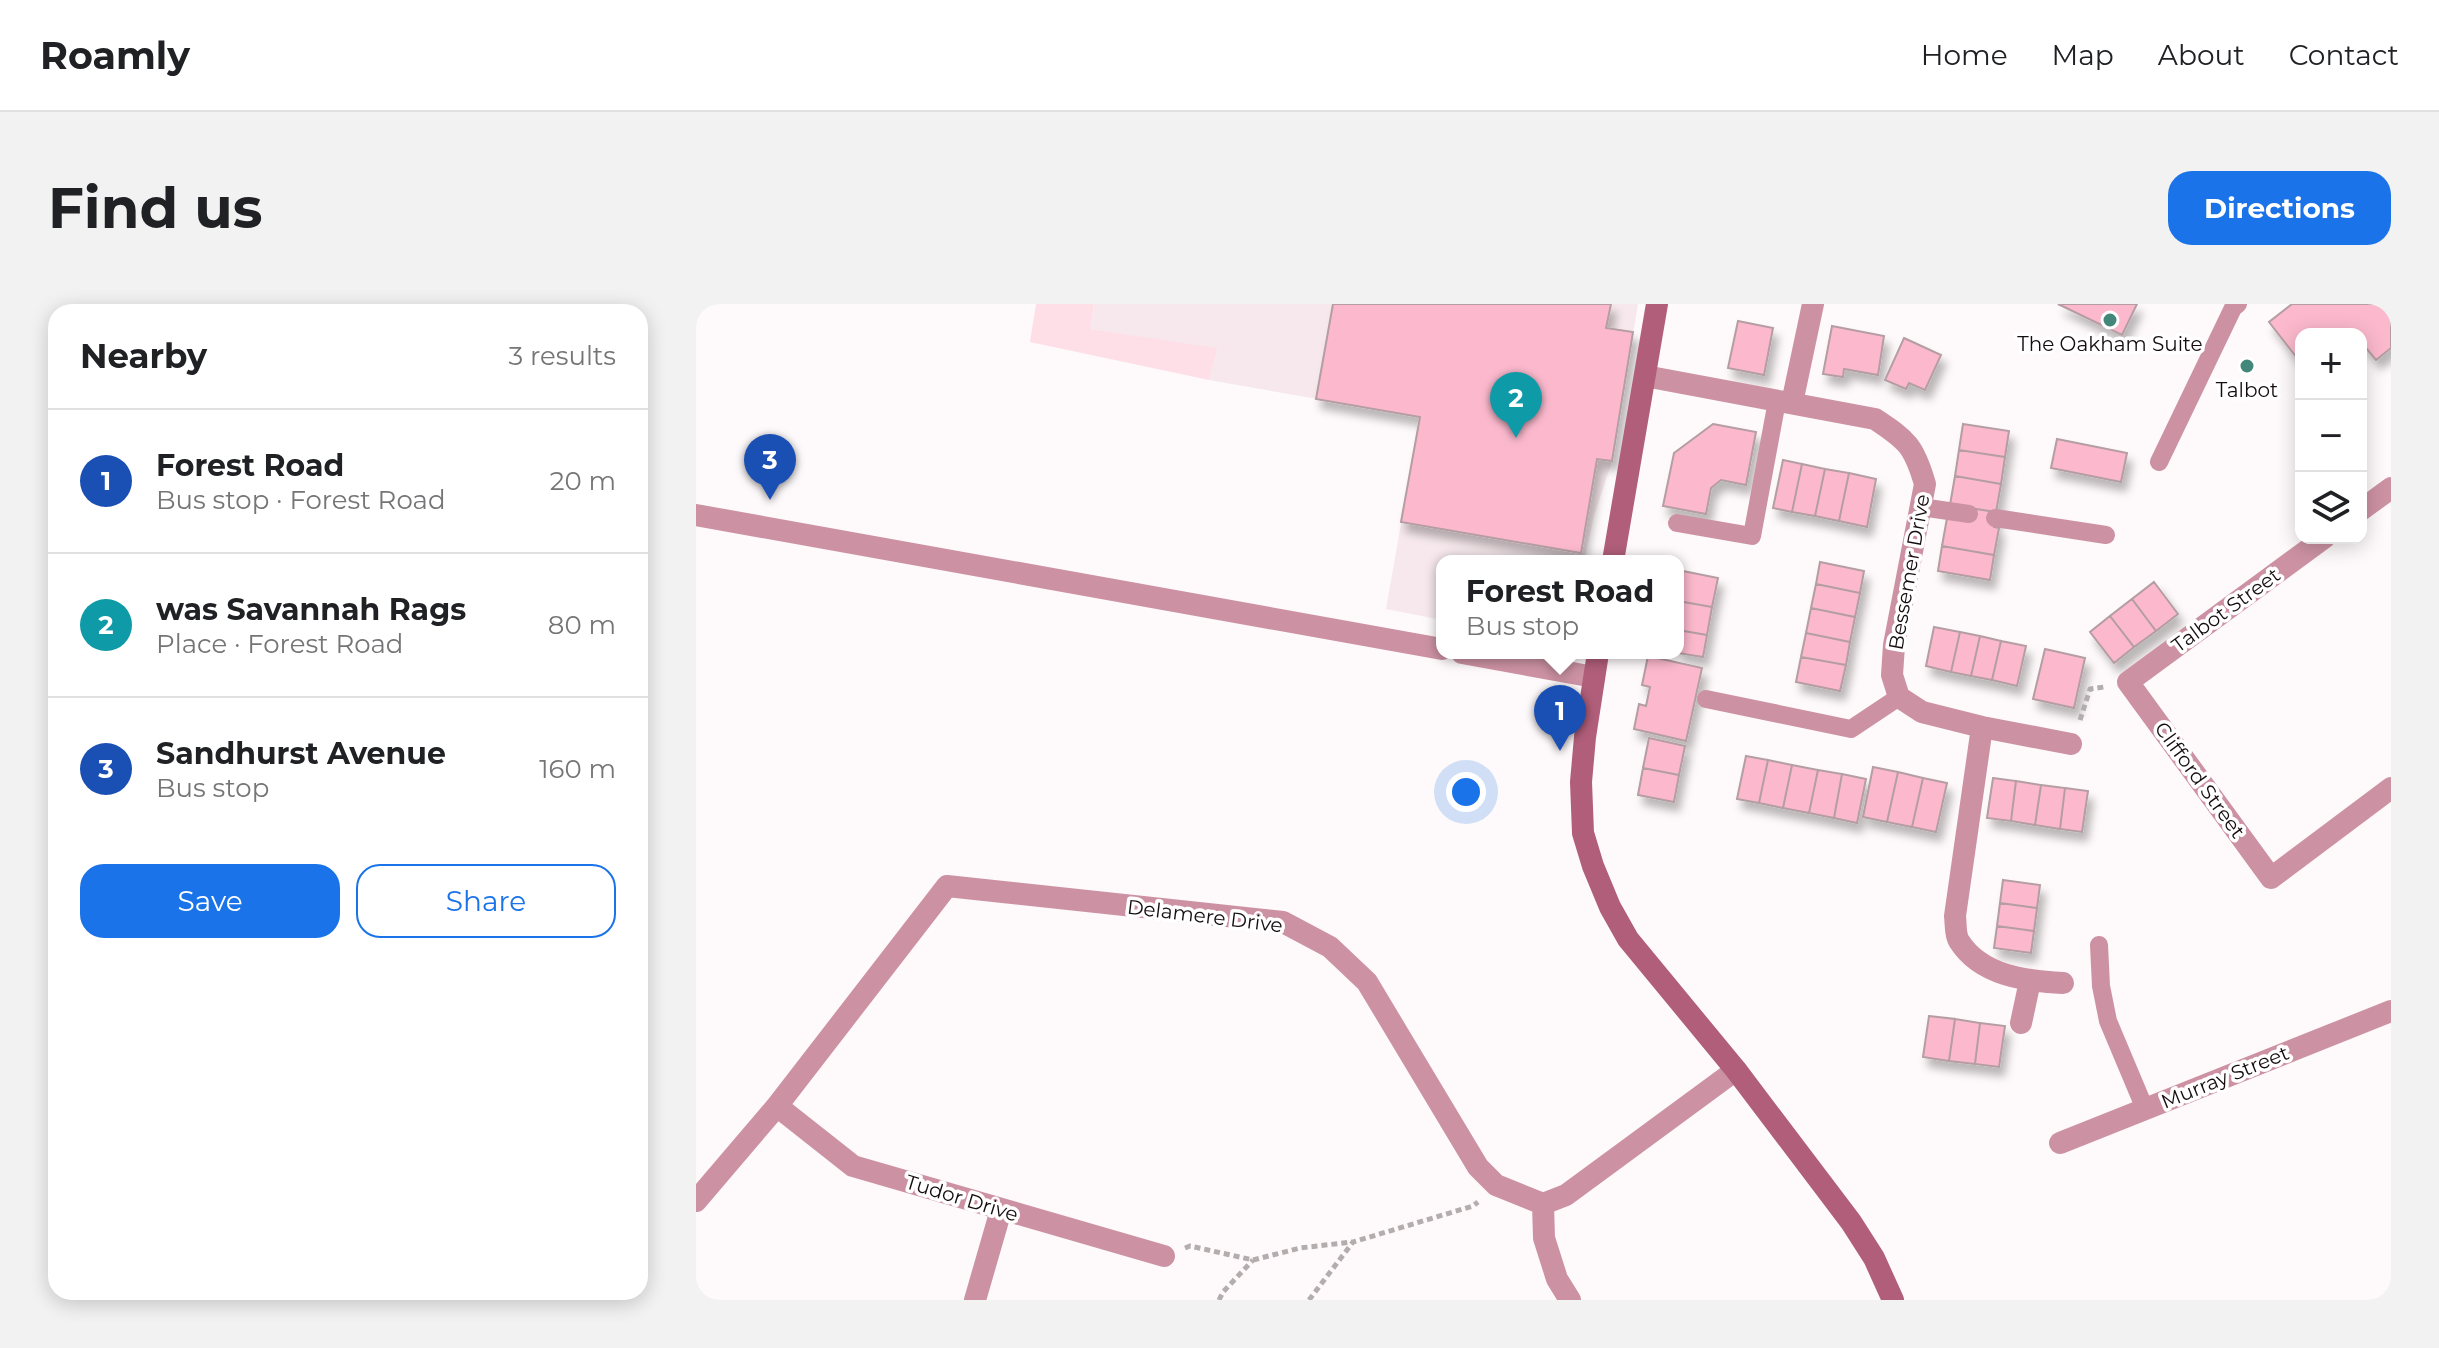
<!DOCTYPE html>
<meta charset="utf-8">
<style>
:root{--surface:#fff;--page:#f2f2f2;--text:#202124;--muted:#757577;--line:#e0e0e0;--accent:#1a73e8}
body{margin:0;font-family:Montserrat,sans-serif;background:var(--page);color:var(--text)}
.controls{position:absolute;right:24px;top:24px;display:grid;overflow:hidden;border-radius:16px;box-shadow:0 4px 20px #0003}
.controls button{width:72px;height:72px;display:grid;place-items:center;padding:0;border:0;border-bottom:2px solid var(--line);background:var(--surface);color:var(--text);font:40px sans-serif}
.you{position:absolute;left:770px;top:488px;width:28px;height:28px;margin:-20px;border:6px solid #fff;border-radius:50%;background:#1a73e8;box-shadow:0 0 0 12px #1a73e833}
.badge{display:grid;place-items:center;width:52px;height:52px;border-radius:50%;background:var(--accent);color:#fff;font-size:26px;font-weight:700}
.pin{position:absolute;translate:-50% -66px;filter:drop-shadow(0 2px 4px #0008)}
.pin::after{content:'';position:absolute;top:42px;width:28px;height:24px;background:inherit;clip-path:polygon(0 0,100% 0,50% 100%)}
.popup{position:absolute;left:740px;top:251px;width:248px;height:104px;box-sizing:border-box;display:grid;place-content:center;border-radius:16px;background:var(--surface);filter:drop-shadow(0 2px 6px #0005);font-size:26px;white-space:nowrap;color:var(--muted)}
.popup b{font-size:30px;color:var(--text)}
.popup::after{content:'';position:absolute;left:50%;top:100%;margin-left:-16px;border:16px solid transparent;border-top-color:var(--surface)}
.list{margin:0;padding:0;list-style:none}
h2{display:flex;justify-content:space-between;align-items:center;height:104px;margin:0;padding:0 32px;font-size:34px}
h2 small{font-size:26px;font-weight:400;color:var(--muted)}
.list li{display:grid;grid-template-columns:52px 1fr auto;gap:24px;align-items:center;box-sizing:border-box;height:144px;padding:0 32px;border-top:2px solid var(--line)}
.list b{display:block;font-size:30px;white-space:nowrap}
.list p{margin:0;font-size:26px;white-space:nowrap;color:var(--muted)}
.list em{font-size:26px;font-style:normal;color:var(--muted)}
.actions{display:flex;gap:16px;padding:24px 32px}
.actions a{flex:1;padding:18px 0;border:2px solid var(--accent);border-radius:24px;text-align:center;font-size:28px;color:var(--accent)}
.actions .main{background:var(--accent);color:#fff}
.icon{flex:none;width:44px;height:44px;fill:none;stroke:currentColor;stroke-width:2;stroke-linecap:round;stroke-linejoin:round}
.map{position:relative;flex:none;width:1695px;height:996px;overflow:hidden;border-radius:24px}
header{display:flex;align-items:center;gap:48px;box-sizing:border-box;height:112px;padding:0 40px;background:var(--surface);border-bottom:2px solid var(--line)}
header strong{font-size:38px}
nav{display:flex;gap:44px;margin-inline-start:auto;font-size:28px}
.intro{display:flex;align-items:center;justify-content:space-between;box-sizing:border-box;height:192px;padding:0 48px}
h1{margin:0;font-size:56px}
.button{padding:20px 36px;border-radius:24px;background:var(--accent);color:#fff;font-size:28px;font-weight:700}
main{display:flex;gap:48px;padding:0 48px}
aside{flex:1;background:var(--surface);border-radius:24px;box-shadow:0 4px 20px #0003}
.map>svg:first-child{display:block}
</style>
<header>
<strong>Roamly</strong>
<nav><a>Home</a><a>Map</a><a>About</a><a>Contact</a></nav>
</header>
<div class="intro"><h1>Find us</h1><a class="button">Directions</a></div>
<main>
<aside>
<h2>Nearby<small>3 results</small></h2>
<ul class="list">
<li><span class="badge" style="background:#1a4fb4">1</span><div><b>Forest Road</b><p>Bus stop · Forest Road</p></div><em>20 m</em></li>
<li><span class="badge" style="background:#0f9aa8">2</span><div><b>was Savannah Rags</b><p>Place · Forest Road</p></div><em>80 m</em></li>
<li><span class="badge" style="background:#1a4fb4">3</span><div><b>Sandhurst Avenue</b><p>Bus stop</p></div><em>160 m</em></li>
</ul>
<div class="actions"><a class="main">Save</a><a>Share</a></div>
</aside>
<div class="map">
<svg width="1695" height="996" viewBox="0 0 1695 996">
<defs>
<filter id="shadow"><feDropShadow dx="5" dy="9" stdDeviation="4" flood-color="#0004"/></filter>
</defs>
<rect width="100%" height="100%" fill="#fef9fa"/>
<path fill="#f6e8ec" d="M398,0h544l-26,157 -18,55 -10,45h-142v59l-56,-11 34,-192 -211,-37 7,-31 -126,-20z"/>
<path fill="#fedfe7" d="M340,0h58l-4,25 127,19 -8,32 -179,-38z"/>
<path fill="#fcb9cd" stroke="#b49da3" stroke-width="2" filter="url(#shadow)" d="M637,0h278l-5,24 27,4 -21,129 -15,-2 -16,94 -180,-31 19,-105 -104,-18z
M1362,0h79l-15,31z
M1596,0h99v44l-15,12 -15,-18v-8h-60v29l-32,-41z
M1042,17l35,7 -9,47 -36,-7z
M1136,22l52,10 -6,39 -34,-6 -1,8 -20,-3z
M1208,34l37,17 -16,35 -16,-7 -3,6 -21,-9z
M1017,120l43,8 -10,53 -25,-5 -10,8 -5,26 -43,-8 11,-53z
M1267,120l46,7 -4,26 -46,-7z
M1361,135l70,14 -6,29 -70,-14z
M1263,146l46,7 -4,27 -46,-8z
M1087,156l19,4 -10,48 -19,-4z
M1106,160l23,5 -10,47 -23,-4z
M1129,165l24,4 -10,48 -24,-5z
M1153,169l27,6 -9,48 -28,-6z
M1259,172l46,8 -5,28 -46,-7z
M1274,204l26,4 -2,15 5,1 -5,27 -52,-9 5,-28z
M1246,242l52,9 -4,25 -52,-9z
M1124,258l44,9 -4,22 -44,-9z
M982,266l40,8 -6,29 -34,-6z
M1458,278l24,32 -22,17 -24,-32z
M1120,280l44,9 -5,24 -44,-9z
M1436,295l24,32 -22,16 -24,-31z
M982,297l34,6 -5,28 -29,-5z
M1115,304l44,9 -5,25 -44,-9z
M1414,312l24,31 -20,16 -24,-31z
M1238,323l26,5 -9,40 -25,-6z
M982,326l29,5 -4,22 -25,-4z
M1264,328l20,4 -9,40 -20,-4z
M1110,329l44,9 -4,23 -45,-8z
M1284,332l21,5 -9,39 -21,-4z
M1305,337l25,5 -9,40 -25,-6z
M1349,345l40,9 -11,50 -41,-9z
M952,352l54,12 -16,73 -52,-12 5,-25 7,2 4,-19 -8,-2z
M1105,353l45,8 -6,26 -44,-9z
M953,434l36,8 -6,29 -36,-7z
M1050,452l22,4 -9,43 -22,-4z
M1072,456l24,5 -9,43 -24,-5z
M1096,461l26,5 -9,43 -26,-5z
M1177,463l25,5 -11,50 -24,-5z
M947,464l36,7 -5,27 -36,-7z
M1122,466l24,4 -8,44 -25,-5z
M1202,468l25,6 -11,49 -25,-5z
M1146,470l24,5 -9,44 -23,-5z
M1227,474l24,5 -11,49 -24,-5z
M1297,474l23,3 -5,40 -24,-3z
M1320,477l25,4 -6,40 -24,-4z
M1345,481l24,3 -5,41 -25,-4z
M1369,484l23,3 -6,41 -22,-3z
M1307,576l37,5 -3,23 -37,-5z
M1304,599l37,5 -3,23 -37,-5z
M1301,622l37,5 -3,22 -37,-5z
M1233,712l26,3 -6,42 -26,-4z
M1259,715l25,4 -5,41 -26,-3z
M1284,719l25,3 -6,41 -24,-3z"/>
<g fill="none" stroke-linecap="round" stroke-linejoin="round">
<path stroke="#b3adae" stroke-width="5" stroke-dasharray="6 4" stroke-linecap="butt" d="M1384,416l10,-31 14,-2
M489,944l5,-2 63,14 47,-12 52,-6
M523,996l4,-8 30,-32
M613,996l44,-58 120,-36 5,-4"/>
<path stroke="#cc92a3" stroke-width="18" d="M1463,158l74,-154 5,-4
M1225,203l48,7
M1299,214l111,17
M981,219l75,13 25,-135
M1010,395l145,30 48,-32
M1403,641l2,41 7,35 37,88"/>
<path stroke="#cc92a3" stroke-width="22" d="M949,72l230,43c32,21 39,27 50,65l-31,161 -2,30 7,22 23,15 60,15 89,17
M1096,99l21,-99
M1665,206l30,-22
M0,211l746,134
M1628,234l-196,144 143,196 120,-90
M766,349l132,24
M1286,423l-27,189c1,8 0,19 4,25 22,35 67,40 104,42
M1325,719l9,-42
M81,802l76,60 311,90
M1364,839l331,-132
M0,897l81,-95 170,-220 336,36 47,25 37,35 111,185 18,18 47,19 23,-9 170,-125
M847,900l1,34 13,41 13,21
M279,996l26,-90"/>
<path stroke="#b05e79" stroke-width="22" d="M917,257l44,-257
M902,349l-13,84 -4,45 2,51 10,33 17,41 18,32 108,131 115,152 23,36 19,42"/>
</g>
<g fill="#43877a" stroke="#fff" stroke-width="3">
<circle cx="1414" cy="16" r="8"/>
<circle cx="1551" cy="62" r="8"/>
</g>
<g text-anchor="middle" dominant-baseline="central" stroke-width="7" stroke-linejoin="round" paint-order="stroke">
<g font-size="20" fill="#140c0f" stroke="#fff">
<text x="1414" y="40">The Oakham Suite</text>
<text x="1551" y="86">Talbot</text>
</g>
<g font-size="20" fill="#140c0f" stroke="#fff">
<text transform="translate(1213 268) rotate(-80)">Bessemer Drive</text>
<text transform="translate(1530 306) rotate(-36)">Talbot Street</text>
<text transform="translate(1504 476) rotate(54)">Clifford Street</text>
<text transform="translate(509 612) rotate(7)">Delamere Drive</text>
<text transform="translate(1529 773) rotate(-22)">Murray Street</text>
<text transform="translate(266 894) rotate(17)">Tudor Drive</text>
</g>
</g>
</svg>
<div class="controls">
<button>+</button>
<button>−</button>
<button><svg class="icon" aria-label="layers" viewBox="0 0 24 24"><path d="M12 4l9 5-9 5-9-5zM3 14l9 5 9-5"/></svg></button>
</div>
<div class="you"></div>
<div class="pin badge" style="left:864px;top:447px;background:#1a4fb4">1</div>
<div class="popup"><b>Forest Road</b>Bus stop</div>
<div class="pin badge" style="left:820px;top:134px;background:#0f9aa8">2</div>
<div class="pin badge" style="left:74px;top:196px;background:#1a4fb4">3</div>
</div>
</main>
